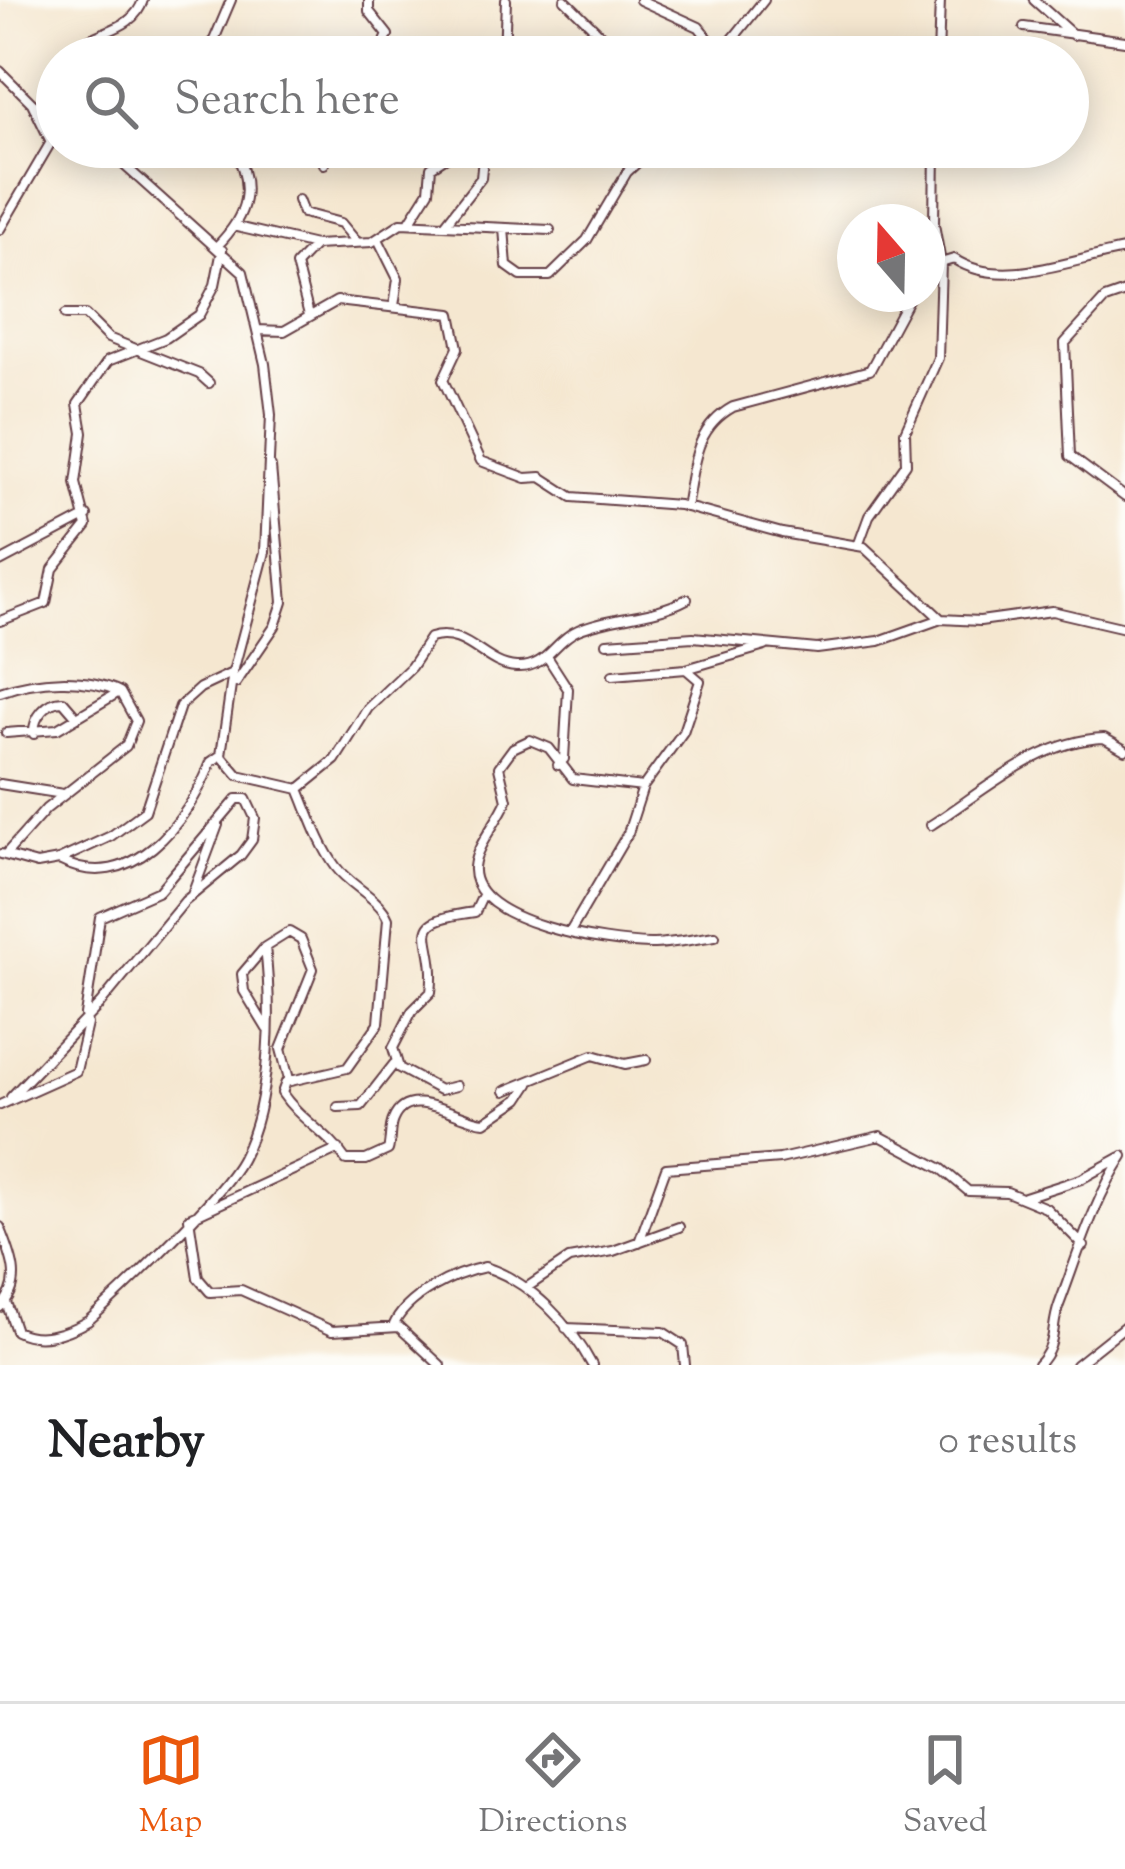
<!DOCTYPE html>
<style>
:root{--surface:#fff;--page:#f6f6f6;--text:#202124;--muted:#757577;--line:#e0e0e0;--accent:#ea580c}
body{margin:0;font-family:"Sorts Mill Goudy",serif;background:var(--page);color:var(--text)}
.compass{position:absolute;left:837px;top:204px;width:108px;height:108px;border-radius:50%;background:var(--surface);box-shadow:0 6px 30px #0003;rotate:340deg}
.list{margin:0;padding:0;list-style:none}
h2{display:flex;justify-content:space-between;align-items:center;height:156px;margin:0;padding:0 48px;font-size:51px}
h2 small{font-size:39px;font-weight:400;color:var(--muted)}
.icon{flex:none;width:66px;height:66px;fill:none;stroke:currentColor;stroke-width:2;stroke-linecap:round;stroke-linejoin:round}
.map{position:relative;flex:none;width:1125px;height:1365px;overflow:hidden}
.search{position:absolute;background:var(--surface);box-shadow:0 6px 30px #0003;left:36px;right:36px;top:36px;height:132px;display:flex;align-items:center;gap:30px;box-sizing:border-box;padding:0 42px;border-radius:66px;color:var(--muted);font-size:45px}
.sheet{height:336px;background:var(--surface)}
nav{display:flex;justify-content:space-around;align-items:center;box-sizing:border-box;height:168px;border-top:3px solid var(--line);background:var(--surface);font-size:33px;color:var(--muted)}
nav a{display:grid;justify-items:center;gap:6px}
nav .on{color:var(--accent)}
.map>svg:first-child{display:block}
</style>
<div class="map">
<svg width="1125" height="1365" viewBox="0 0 1125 1365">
<rect width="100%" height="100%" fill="#fdfcf7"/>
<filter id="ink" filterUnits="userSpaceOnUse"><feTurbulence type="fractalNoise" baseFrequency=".00833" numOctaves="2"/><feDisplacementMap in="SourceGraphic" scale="24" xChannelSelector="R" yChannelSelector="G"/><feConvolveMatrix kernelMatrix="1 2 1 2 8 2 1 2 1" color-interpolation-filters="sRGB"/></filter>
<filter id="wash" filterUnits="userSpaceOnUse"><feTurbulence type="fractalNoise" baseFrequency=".004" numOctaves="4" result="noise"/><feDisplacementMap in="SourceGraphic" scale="48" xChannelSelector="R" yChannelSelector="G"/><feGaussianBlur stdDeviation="2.7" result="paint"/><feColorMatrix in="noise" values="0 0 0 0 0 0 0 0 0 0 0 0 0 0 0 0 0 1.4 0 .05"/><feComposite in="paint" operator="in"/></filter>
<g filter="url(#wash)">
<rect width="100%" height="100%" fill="#f5e7d0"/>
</g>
<g filter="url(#ink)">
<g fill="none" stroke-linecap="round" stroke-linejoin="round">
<g stroke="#643d44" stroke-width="12">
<path id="minor" d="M369,0v11l19,24 -10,22
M565,0l43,42 48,15
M640,0l59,27 21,26
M1034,0l39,35
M1024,27l101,14
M719,56l45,-56
M70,57c16,-29 62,-21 73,-57
M199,57l15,-17 17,-40
M504,57l2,-57
M938,57l2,-57
M0,71l32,32 19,39 -51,87
M33,104l24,13
M320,147l4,17
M298,200l5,13 38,10 15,18
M410,221l19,-30 2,-24 31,-20
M446,223l35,-45 3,-31
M237,227l78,18 57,-3 29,-19 149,7
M504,228l3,38 14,10h29l37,-36 40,-68 27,-25
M378,239l20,40 -4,27
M217,246c31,-31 38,-60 16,-99
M927,278l14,-15 13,-4c48,32 120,-1 171,-9
M1125,292l-20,7 -40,44 5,113 55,41
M65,315h20l23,23 91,36 10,9
M309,315l-13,-50 19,-20
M257,330l27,1 53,-30 114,13 7,34 -15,32 38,81 45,17 15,-1 31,20 107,8 103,28 82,14 77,72
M686,507c8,-39 7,-78 47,-100l137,-37 41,-76
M858,546l11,-30 37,-52 -1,-32 33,-74 3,-95 -7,-39 1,-77
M0,562l87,-46
M0,621l46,-18 7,-34 34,-43 -11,-43 7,-50 -5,-29 30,-43 58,-23 33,-23 16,-30 7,-35
M607,643l86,-6 124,12 62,-8 62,-22 39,2 72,-10 73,17
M548,658l20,31 -4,70 -6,6
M613,675l73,-6 79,-23
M236,683l39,-57 8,-24 -12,-135
M0,692c36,-13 86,-16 120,0l16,29 -10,25 -80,63 -41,46
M6,733l51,-4 62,-37
M34,734c-1,-17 13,-33 29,-33l13,15
M221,755l17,20 61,14c11,26 20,55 37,78 14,19 44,31 52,52l-9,104 -32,45 -61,14 -4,11c18,27 46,40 64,67h20l22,-10c3,-9 1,-22 5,-30 15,-38 67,1 92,2l34,-23 10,-15
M0,784l63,10
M643,787l-70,-8 -24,-31 -19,-8 -17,8 -14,19 8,33c-9,22 -31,45 -33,67 -4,57 135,76 176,77 21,0 43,-5 65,-8
M299,789l36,-29 33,-52 43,-41 19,-29c37,-11 53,27 86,29 31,2 38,-27 62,-37 35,-15 74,-12 109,-31
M931,825c52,-33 108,-85 173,-87l21,12
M1,854l36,10 22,-4 52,-24 34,-25 35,-105 20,-18 32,-15
M59,860c70,37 129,-37 152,-98l10,-7 12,-83 32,-120 6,-137 -6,-51 -22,-92 -139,-125
M192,895l26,-70
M570,932l58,-99 15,-46 40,-55 17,-51 -14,-12
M267,1029l-23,-38 -2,-17 23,-27 24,-15 12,7 12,30 -32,80 8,30
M456,1086l-16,4 -41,-22 -6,-20 19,-37 19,-19c8,-58 -33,-70 44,-80l8,-17
M505,1091l88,-36 32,9 21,-4
M0,1105l76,-34 11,-47 -2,-9 15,-98 59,-26 78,-92h9l9,19 -3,22 -11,15 -56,46 -85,103 -89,93
M338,1107l23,-1 33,-42
M339,1149l-150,69 9,60 12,14 31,-2 91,41 67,-4 41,38
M1025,1197l56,-18 40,-22
M0,1227c11,28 25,57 0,80
M639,1242l27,-74 114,-9 100,-23 62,33 26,22 39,1 39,16 38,38
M526,1288l43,-29 44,-8 66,-24
M6,1302l10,29c24,12 50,2 72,-10 34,-30 136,-127 154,-163 30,-57 30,-150 23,-211
M393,1327c12,-31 62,-54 92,-60 45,14 86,58 107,98
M566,1328l97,4 20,13 2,20
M1038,1365c20,-21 12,-35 21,-60 19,-50 35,-105 64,-149
M1076,1365l49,-39"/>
</g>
<use href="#minor" stroke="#fff" stroke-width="8"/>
</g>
</g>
</svg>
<svg class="compass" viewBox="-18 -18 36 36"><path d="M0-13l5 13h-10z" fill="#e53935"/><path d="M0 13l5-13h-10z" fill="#757577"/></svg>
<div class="search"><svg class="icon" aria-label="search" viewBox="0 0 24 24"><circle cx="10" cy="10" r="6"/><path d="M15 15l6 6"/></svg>Search here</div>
</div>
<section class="sheet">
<h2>Nearby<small>0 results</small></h2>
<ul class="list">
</ul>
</section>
<nav>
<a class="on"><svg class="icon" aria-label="map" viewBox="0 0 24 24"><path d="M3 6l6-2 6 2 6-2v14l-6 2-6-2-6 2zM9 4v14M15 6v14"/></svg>Map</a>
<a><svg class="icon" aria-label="directions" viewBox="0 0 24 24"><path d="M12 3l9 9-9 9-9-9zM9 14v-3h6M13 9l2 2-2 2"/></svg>Directions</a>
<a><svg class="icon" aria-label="saved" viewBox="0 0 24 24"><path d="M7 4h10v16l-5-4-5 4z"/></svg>Saved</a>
</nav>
